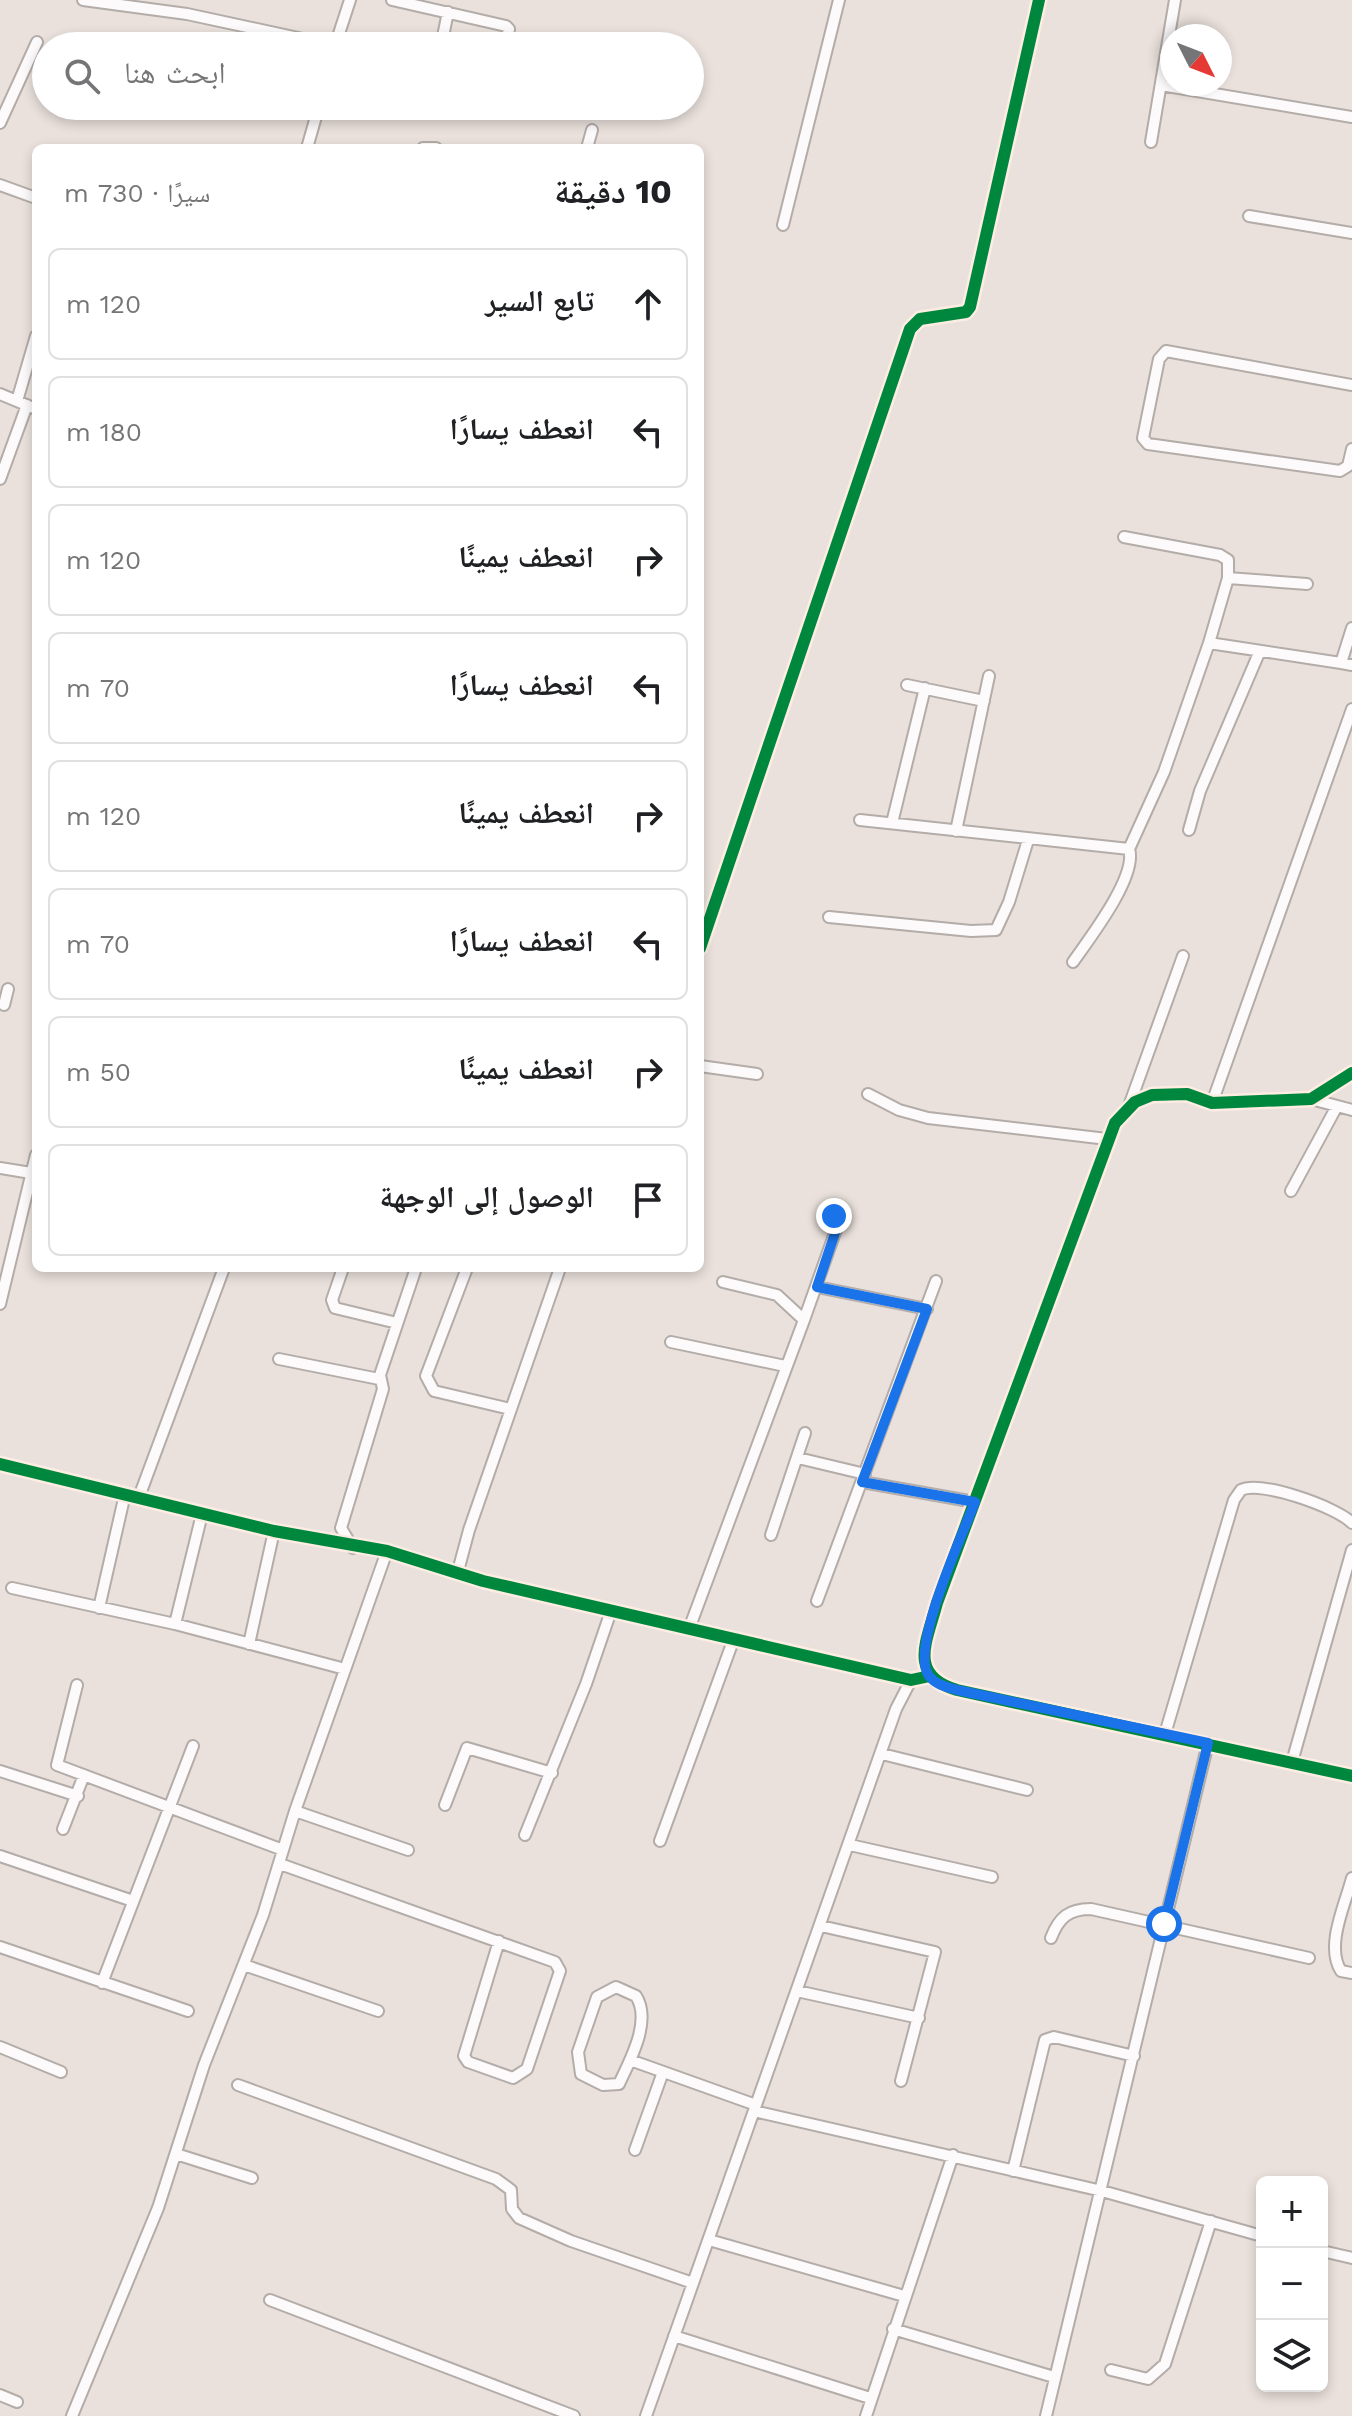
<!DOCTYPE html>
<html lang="ar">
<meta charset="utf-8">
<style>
:root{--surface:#fff;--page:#f6f6f6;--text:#202124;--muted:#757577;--line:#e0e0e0}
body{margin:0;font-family:"Work Sans","Noto Naskh Arabic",sans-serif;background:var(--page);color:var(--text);direction:rtl}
.controls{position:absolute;right:24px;bottom:24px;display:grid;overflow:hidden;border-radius:12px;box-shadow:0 4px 12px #0003}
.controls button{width:72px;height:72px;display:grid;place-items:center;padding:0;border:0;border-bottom:2px solid var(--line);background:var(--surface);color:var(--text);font:40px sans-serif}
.compass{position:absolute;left:1160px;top:24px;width:72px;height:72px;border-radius:50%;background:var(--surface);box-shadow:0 4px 12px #0003;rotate:132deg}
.stop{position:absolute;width:24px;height:24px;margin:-18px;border:6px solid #1a73e8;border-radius:50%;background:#fff}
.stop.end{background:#1a73e8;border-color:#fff;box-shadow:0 2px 8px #0008}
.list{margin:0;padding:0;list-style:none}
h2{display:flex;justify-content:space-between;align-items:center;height:104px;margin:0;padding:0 32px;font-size:34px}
h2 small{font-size:26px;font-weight:400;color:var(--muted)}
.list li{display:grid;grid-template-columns:52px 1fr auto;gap:24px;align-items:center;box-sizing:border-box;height:112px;margin:0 16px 16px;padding:0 16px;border:2px solid var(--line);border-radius:12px}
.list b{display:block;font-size:30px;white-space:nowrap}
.list em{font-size:26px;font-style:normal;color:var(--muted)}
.icon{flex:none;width:44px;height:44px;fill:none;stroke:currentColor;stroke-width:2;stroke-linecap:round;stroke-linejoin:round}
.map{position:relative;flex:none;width:1352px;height:2416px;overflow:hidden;direction:ltr}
.search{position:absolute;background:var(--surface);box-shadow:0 4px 12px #0003;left:32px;top:32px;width:672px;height:88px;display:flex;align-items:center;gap:20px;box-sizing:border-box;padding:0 28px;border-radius:44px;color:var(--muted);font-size:30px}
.panel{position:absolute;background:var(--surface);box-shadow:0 4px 12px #0003;left:32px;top:144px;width:672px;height:1128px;border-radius:12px;direction:rtl}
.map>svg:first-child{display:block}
</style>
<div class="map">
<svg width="1352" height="2416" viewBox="0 0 1352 2416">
<rect width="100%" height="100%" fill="#eae1dc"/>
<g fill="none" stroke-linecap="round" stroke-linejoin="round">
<g stroke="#b3aca8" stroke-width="14">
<path id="minor" d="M83,0l104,14 148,32
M392,0l114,26 3,3 -4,17
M335,46l15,-46
M441,46l7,-34
M1161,85l191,32
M0,123l37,-81
M1151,142l24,-142
M307,148l12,-42
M423,148h13
M587,148l5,-18
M0,185l36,13
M1249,216l103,17
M783,225l56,-225
M1352,385l-186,-34 -7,8 -16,79 5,6 192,27 8,-5 4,-17
M0,394l36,15
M17,401l19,-65
M0,479l27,-74
M1124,537l96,18 8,5v18l-19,65 132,20
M1228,578l79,6
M1352,628l-11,35 11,2
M907,685l77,16
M860,820l269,29 35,-77 45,-129
M892,823l33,-135
M1189,830l11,-39 59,-138
M956,831l33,-155
M829,917l142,14 25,-1 13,-28 19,-62
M700,948l210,-619 10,-10 46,-7 4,-5 69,-307
M1073,962c16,-23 65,-86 56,-113
M4,1005l4,-16
M700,1066l57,8
M1352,1073l-41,26 -99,4 -25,-9 -35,1 -17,7 -20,21 -178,480c-10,38 -30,72 20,87l395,86
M868,1094l31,16 29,8 179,21
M1311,1099l41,11
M1212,1103l140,-394
M1129,1106l54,-150
M0,1168l31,5
M1291,1191l46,-85
M343,1268l-11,32 3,8 62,15
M467,1268l-41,108 8,15 76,18
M817,1287l110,22
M0,1304l36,-149
M804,1320l33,-93 -3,-11
M671,1342l114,24
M279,1359l100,20
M798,1458l67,16
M0,1464l274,67 113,20 96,30 428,99 19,-4
M862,1482l113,20
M139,1497l85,-229
M771,1535l34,-102
M353,1548l-12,-20 42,-139 -3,-14 36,-107
M458,1571l11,-41 91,-262
M12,1588l163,36 170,45
M817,1601l119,-320
M99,1608l26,-114
M175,1624l27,-110
M689,1629l115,-309 -27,-25 -54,-13
M249,1644l25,-113
M77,1685l-20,80 226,85
M1165,1734l69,-234 7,-10c19,-10 96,17 111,33
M882,1754l145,36
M1292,1762l60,-212
M0,1771l78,25
M445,1805l22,-57 85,25
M295,1811l113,39
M63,1829l21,-54
M525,1835l61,-151 25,-73
M660,1841l73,-200
M850,1845l142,32
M0,1856l133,45
M280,1864l275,98 5,9 -33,98 -14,9 -45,-16 -4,-6 35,-115
M1352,1878c-7,27 -27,68 -11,93l11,2
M821,1926l114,26 -34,129
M1051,1938c8,-21 18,-29 40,-29l218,49
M0,1947l188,64
M244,1965l134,46
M102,1983l91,-237
M616,1987l20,9c16,25 -6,64 -17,88l-16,1 -22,-11 -3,-22 19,-55z
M797,1991l122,27
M0,2047l61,25
M630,2060l126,45
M238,2085l258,94 15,11 1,19 7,9 52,23 122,42
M754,2111l348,80 160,45
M635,2150l28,-78
M176,2154l76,24
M1013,2171l32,-131 9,-3 80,19
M709,2240l195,56
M1322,2251l30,7
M270,2300l304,116
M893,2329l161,48
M674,2336l196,62
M1111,2370l37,9 17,-15 46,-143
M0,2395l17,7
M72,2416l86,-208 46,-143 59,-150 32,-104 92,-260
M646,2416l250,-707 15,-29
M866,2416l87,-261
M1046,2416l162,-673"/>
</g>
<use href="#minor" stroke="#fcfafa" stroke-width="10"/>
<g stroke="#fdede3" stroke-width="17">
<path id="cycleway" d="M700,948l210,-619 10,-10 46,-7 4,-5 69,-307
M1352,1073l-41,26 -99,4 -25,-9 -35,1 -17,7 -20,21 -178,480c-10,38 -30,72 20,87l395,86
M0,1464l274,67 113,20 96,30 428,99 19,-4"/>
</g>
<use href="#cycleway" stroke="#00873e" stroke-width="12"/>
</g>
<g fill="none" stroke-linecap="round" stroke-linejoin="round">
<path stroke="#1a73e8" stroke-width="10" d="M834,1216l3,11 -20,60 110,22 -65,173 113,20c-12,32 -66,147 -46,174 7,9 18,11 28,14l251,53 -44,181"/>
</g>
</svg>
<div class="controls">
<button>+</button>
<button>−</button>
<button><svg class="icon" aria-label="layers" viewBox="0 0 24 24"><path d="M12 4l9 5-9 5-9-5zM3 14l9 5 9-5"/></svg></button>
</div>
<svg class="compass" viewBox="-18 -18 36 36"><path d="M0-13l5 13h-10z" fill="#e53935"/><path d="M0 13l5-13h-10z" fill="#757577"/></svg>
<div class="stop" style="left:1164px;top:1924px"></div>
<div class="stop end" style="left:834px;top:1216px"></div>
<div class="search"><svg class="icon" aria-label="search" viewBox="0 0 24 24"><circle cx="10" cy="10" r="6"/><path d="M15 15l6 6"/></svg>ابحث هنا</div>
<section class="panel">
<h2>10 دقيقة<small>سيرًا · 730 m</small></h2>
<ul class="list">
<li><svg class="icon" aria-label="ahead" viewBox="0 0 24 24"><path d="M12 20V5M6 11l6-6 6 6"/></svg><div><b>تابع السير</b></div><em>120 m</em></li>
<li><svg class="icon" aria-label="left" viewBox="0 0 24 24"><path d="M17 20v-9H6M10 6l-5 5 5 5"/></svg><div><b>انعطف يسارًا</b></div><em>180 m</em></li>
<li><svg class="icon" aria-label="right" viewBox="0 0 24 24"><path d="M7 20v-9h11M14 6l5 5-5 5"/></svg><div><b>انعطف يمينًا</b></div><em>120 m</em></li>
<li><svg class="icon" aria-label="left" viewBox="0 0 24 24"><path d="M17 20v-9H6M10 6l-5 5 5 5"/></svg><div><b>انعطف يسارًا</b></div><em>70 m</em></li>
<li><svg class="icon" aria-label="right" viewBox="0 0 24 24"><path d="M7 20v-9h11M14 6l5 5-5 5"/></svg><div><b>انعطف يمينًا</b></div><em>120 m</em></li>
<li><svg class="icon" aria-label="left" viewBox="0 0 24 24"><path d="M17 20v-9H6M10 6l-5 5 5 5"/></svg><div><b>انعطف يسارًا</b></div><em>70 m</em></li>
<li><svg class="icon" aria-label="right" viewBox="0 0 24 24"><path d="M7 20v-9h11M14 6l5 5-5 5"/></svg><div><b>انعطف يمينًا</b></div><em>50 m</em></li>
<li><svg class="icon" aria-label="arrive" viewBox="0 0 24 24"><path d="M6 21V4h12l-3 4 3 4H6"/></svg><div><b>الوصول إلى الوجهة</b></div></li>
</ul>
</section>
</div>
